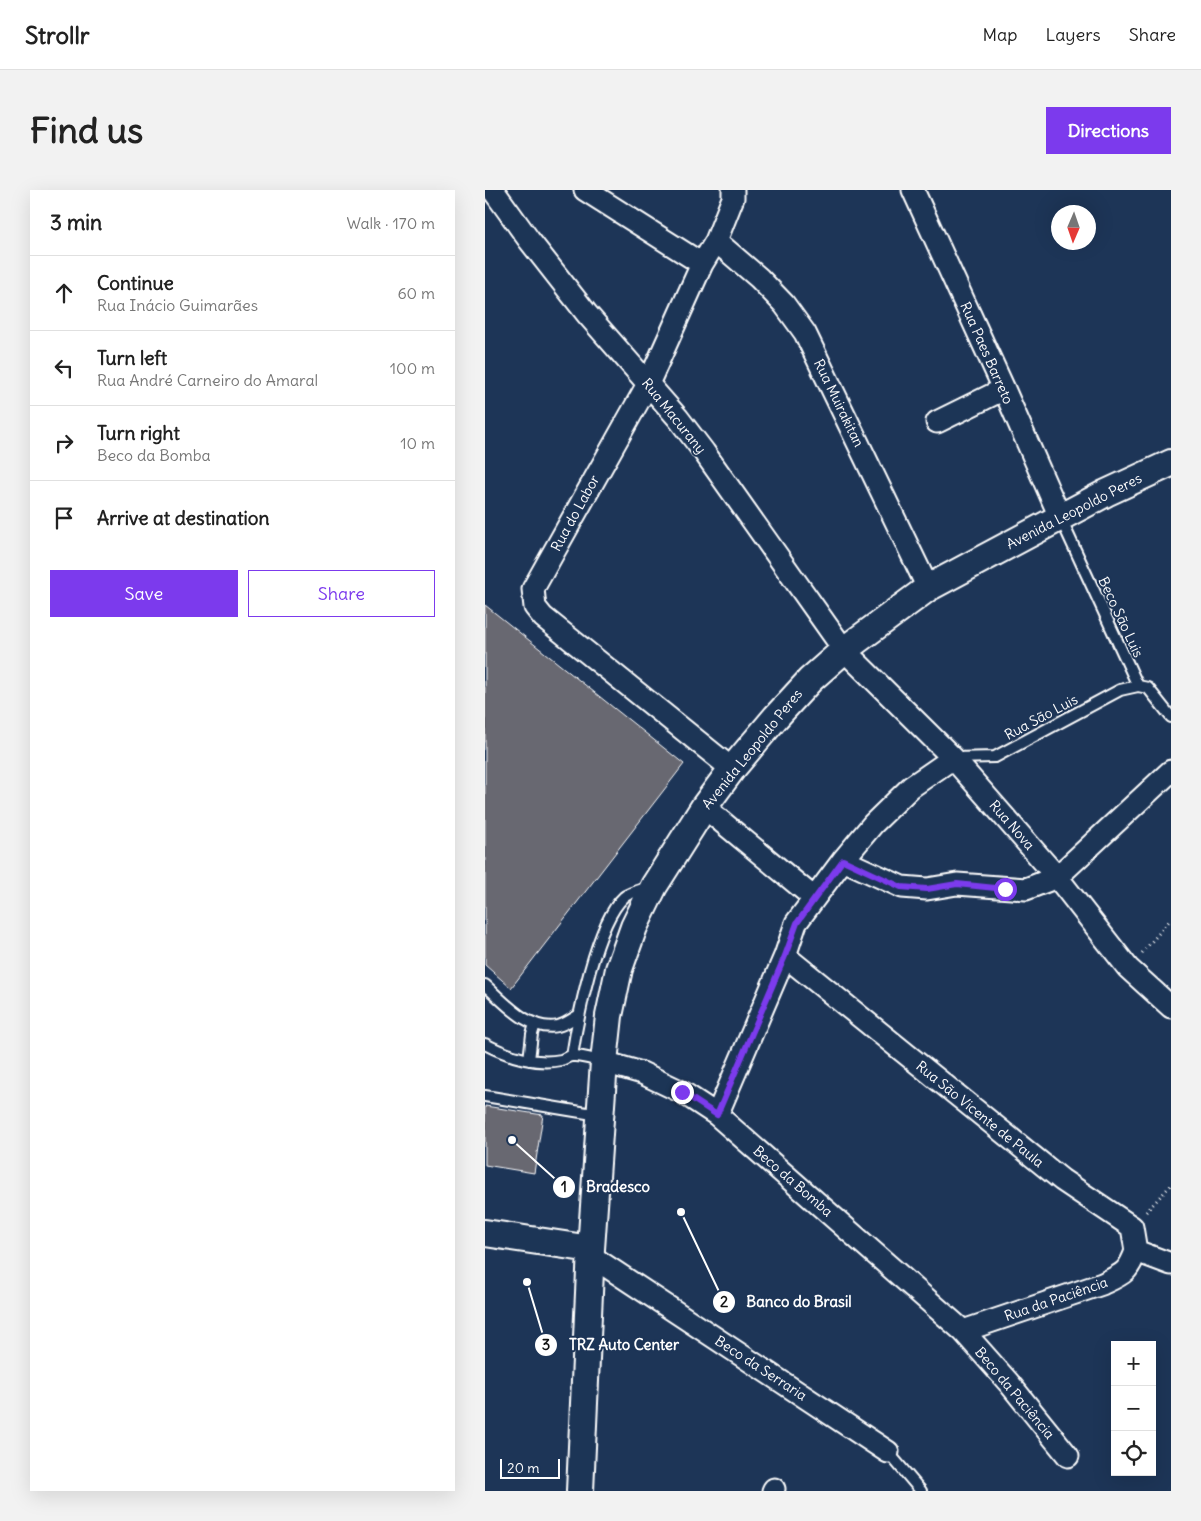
<!DOCTYPE html>
<meta charset="utf-8">
<style>
:root{--surface:#fff;--page:#f2f2f2;--text:#222;--muted:#767676;--line:#e0e0e0;--accent:#7c3aed}
body{margin:0;font-family:Delius,sans-serif;background:var(--page);color:var(--text)}
.controls{position:absolute;right:15px;bottom:15px;display:grid;overflow:hidden;border-radius:0px;box-shadow:0 5px 20px #0002}
.controls button{width:45px;height:45px;display:grid;place-items:center;padding:0;border:0;border-bottom:1px solid var(--line);background:var(--surface);color:var(--text);font:25px sans-serif}
.compass{position:absolute;left:566px;top:15px;width:45px;height:45px;border-radius:50%;background:var(--surface);box-shadow:0 5px 20px #0002;rotate:182deg}
.scale{position:absolute;left:15px;bottom:12px;width:60px;box-sizing:border-box;padding-left:5px;border:2px solid #fff;border-top:0;font-size:14px;line-height:18px;white-space:nowrap;color:#fff;-webkit-text-stroke:4px #1d3557;paint-order:stroke}
.stop{position:absolute;width:15px;height:15px;margin:-11px;border:4px solid #7c3aed;border-radius:50%;background:#fff}
.stop.end{background:#7c3aed;border-color:#fff;box-shadow:0 1px 5px #0008}
.list{margin:0;padding:0;list-style:none}
h2{display:flex;justify-content:space-between;align-items:center;height:65px;margin:0;padding:0 20px;font-size:21px}
h2 small{font-size:16px;font-weight:400;color:var(--muted)}
.list li{display:grid;grid-template-columns:32px 1fr auto;gap:15px;align-items:center;box-sizing:border-box;height:75px;padding:0 20px;border-top:1px solid var(--line)}
.list b{display:block;font-size:19px;white-space:nowrap}
.list p{margin:0;font-size:16px;white-space:nowrap;color:var(--muted)}
.list em{font-size:16px;font-style:normal;color:var(--muted)}
.actions{display:flex;gap:10px;padding:15px 20px}
.actions a{flex:1;padding:11px 0;border:1px solid var(--accent);border-radius:0px;text-align:center;font-size:18px;color:var(--accent)}
.actions .main{background:var(--accent);color:#fff}
.icon{flex:none;width:28px;height:28px;fill:none;stroke:currentColor;stroke-width:2;stroke-linecap:round;stroke-linejoin:round}
.map{position:relative;flex:none;width:686px;height:1301px;overflow:hidden;border-radius:0px}
header{display:flex;align-items:center;gap:30px;box-sizing:border-box;height:70px;padding:0 25px;background:var(--surface);border-bottom:1px solid var(--line)}
header strong{font-size:24px}
nav{display:flex;gap:28px;margin-inline-start:auto;font-size:18px}
.intro{display:flex;align-items:center;justify-content:space-between;box-sizing:border-box;height:120px;padding:0 30px}
h1{margin:0;font-size:35px}
.button{padding:12px 22px;border-radius:0px;background:var(--accent);color:#fff;font-size:18px;font-weight:700}
main{display:flex;gap:30px;padding:0 30px}
aside{flex:1;background:var(--surface);border-radius:0px;box-shadow:0 5px 20px #0002}
.map>svg:first-child{display:block}
</style>
<header>
<strong>Strollr</strong>
<nav><a>Map</a><a>Layers</a><a>Share</a></nav>
</header>
<div class="intro"><h1>Find us</h1><a class="button">Directions</a></div>
<main>
<aside>
<h2>3 min<small>Walk · 170 m</small></h2>
<ul class="list">
<li><svg class="icon" aria-label="ahead" viewBox="0 0 24 24"><path d="M12 20V5M6 11l6-6 6 6"/></svg><div><b>Continue</b><p>Rua Inácio Guimarães</p></div><em>60 m</em></li>
<li><svg class="icon" aria-label="left" viewBox="0 0 24 24"><path d="M17 20v-9H6M10 6l-5 5 5 5"/></svg><div><b>Turn left</b><p>Rua André Carneiro do Amaral</p></div><em>100 m</em></li>
<li><svg class="icon" aria-label="right" viewBox="0 0 24 24"><path d="M7 20v-9h11M14 6l5 5-5 5"/></svg><div><b>Turn right</b><p>Beco da Bomba</p></div><em>10 m</em></li>
<li><svg class="icon" aria-label="arrive" viewBox="0 0 24 24"><path d="M6 21V4h12l-3 4 3 4H6"/></svg><div><b>Arrive at destination</b></div></li>
</ul>
<div class="actions"><a class="main">Save</a><a>Share</a></div>
</aside>
<div class="map">
<svg width="686" height="1301" viewBox="0 0 686 1301">
<rect width="100%" height="100%" fill="#1d3557"/>
<filter id="ink" filterUnits="userSpaceOnUse"><feTurbulence type="fractalNoise" baseFrequency=".02" numOctaves="2"/><feDisplacementMap in="SourceGraphic" scale="10" xChannelSelector="R" yChannelSelector="G"/><feConvolveMatrix kernelMatrix="1 2 1 2 8 2 1 2 1" color-interpolation-filters="sRGB"/></filter>
<g filter="url(#ink)">
<path fill="#686771" stroke="#fff" d="M0,415l199,159 -173,224 -26,-23z
M0,916l58,9 -9,58 -49,-8z"/>
<g fill="none" stroke-linecap="round" stroke-linejoin="round">
<g stroke="#fff" stroke-width="14">
<path id="service" d="M575,327l78,169 10,2 23,29
M469,568l41,-1 125,-67 18,-4
M0,795c19,17 44,47 73,41 8,-2 14,-7 21,-11
M0,854c23,12 50,21 76,16 4,-1 7,-4 11,-4 9,-1 22,4 31,6
M87,866c6,-39 24,-134 52,-159 6,-5 18,-7 25,-10
M44,870l3,-26 3,-10
M0,906l114,19
M403,1262l33,39"/>
</g>
<g stroke="#fff" stroke-width="25">
<path id="minor" d="M8,0l36,50 58,74 91,104 26,34 140,198 109,108 104,119 71,91 43,39
M100,0l117,74
M428,0l91,199 56,128
M231,51l43,37 25,26 21,29 123,255
M452,232l67,-33
M247,579l-189,-152 -8,-10 -2,-18 115,-205 54,-120 14,-23 17,-43v-8
M219,617l110,91
M358,670l59,27 25,2 30,-5 69,5 31,-12 114,-106
M300,766l277,224 70,47 4,24 35,13
M119,872l38,11 40,19 35,23 246,216 46,52 59,73
M232,925l68,-159 11,-33 47,-63 30,-36 38,-37 42,-29
M106,1066l297,196
M478,1141l139,-47c21,-10 26,-11 34,-33
M288,1301l1,-2"/>
</g>
<g stroke="#fff" stroke-width="30">
<path id="tertiary" d="M0,1043l106,16
M95,1301l11,-242 13,-187 5,-46 10,-47 15,-42 20,-41 50,-79 28,-38 44,-52 34,-37 34,-30 84,-62 178,-95 65,-30"/>
</g>
<path stroke="#fff" stroke-width="3" stroke-dasharray="1 4" stroke-linecap="butt" d="M657,763l29,-34
M661,1022l25,-27"/>
<use href="#service" stroke="#1d3557" stroke-width="10"/>
<use href="#minor" stroke="#1d3557" stroke-width="21"/>
<use href="#tertiary" stroke="#1d3557" stroke-width="26"/>
</g>
</g>
<g fill="none" stroke-linecap="round" stroke-linejoin="round" filter="url(#ink)">
<path stroke="#7c3aed" stroke-width="6" d="M197,902l35,23 68,-159 12,-33 46,-63 58,27 26,2 30,-5 48,5"/>
</g>
<g text-anchor="middle" dominant-baseline="central" stroke-width="4" stroke-linejoin="round" paint-order="stroke">
<g font-size="14" fill="#fff" stroke="#1d3557">
<text transform="translate(502 163) rotate(66)">Rua Paes Barreto</text>
<text transform="translate(354 213) rotate(64)">Rua Muirakitan</text>
<text transform="translate(189 226) rotate(51)">Rua Macurany</text>
<text transform="translate(589 321) rotate(-27)">Avenida Leopoldo Peres</text>
<text transform="translate(90 323) rotate(-61)">Rua do Labor</text>
<text transform="translate(636 427) rotate(65)">Beco São Luis</text>
<text transform="translate(556 527) rotate(-28)">Rua São Luis</text>
<text transform="translate(267 559) rotate(-51)">Avenida Leopoldo Peres</text>
<text transform="translate(527 635) rotate(49)">Rua Nova</text>
<text transform="translate(495 924) rotate(39)">Rua São Vicente de Paula</text>
<text transform="translate(308 991) rotate(41)">Beco da Bomba</text>
<text transform="translate(571 1109) rotate(-19)">Rua da Paciência</text>
<text transform="translate(276 1178) rotate(33)">Beco da Serraria</text>
<text transform="translate(530 1203) rotate(50)">Beco da Paciência</text>
</g>
</g>
<path fill="none" stroke="#fff" stroke-width="2" d="M27 950L79 997M196 1022L239 1112M42 1092L61 1155"/>
<g fill="#fff" stroke="#1d3557" stroke-width="2">
<circle cx="27" cy="950" r="5"/>
<circle cx="196" cy="1022" r="5"/>
<circle cx="42" cy="1092" r="5"/>
<circle cx="79" cy="997" r="12"/>
<circle cx="239" cy="1112" r="12"/>
<circle cx="61" cy="1155" r="12"/>
</g>
<g font-size="15" text-anchor="middle" font-weight="bold" fill="#111">
<text x="79" y="1002">1</text>
<text x="239" y="1117">2</text>
<text x="61" y="1160">3</text>
</g>
<g font-size="15" text-anchor="middle" font-weight="bold" fill="#fff" stroke="#1d3557" stroke-width="4" stroke-linejoin="round" paint-order="stroke">
<text x="133" y="1002">Bradesco</text>
<text x="314" y="1117">Banco do Brasil</text>
<text x="139" y="1160">TRZ Auto Center</text>
</g>
</svg>
<div class="controls">
<button>+</button>
<button>−</button>
<button><svg class="icon" aria-label="locate" viewBox="0 0 24 24"><circle cx="12" cy="12" r="6"/><path d="M12 2v4M12 18v4M2 12h4M18 12h4"/></svg></button>
</div>
<svg class="compass" viewBox="-18 -18 36 36"><path d="M0-13l5 13h-10z" fill="#e53935"/><path d="M0 13l5-13h-10z" fill="#767676"/></svg>
<div class="scale">20 m</div>
<div class="stop" style="left:520px;top:699px"></div>
<div class="stop end" style="left:197px;top:902px"></div>
</div>
</main>
